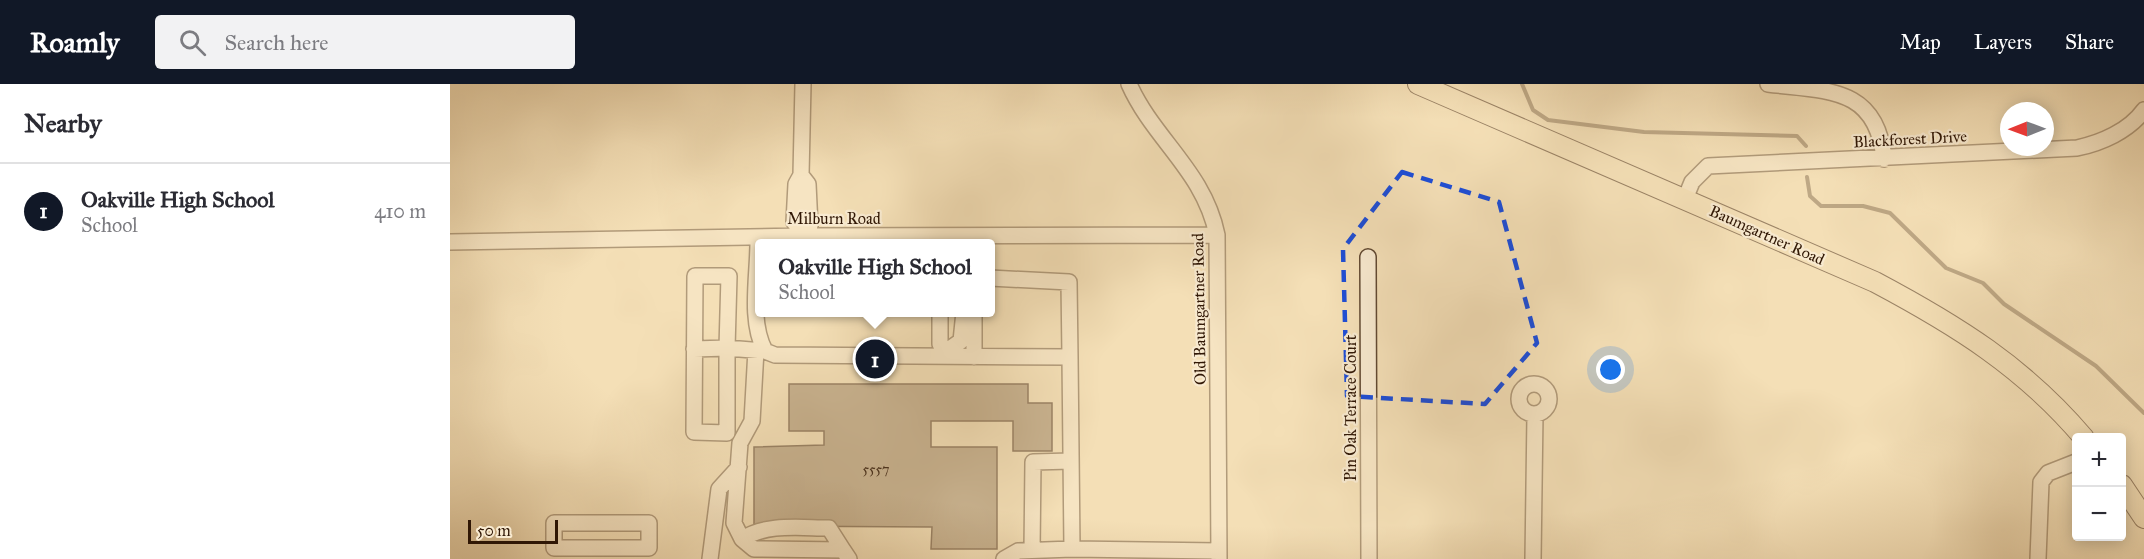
<!DOCTYPE html>
<meta charset="utf-8">
<style>
:root{--surface:#fff;--page:#f2f2f3;--text:#2b2b33;--muted:#7c7c81;--line:#e1e1e2;--accent:#111827}
body{margin:0;font-family:"IM FELL Great Primer",serif;background:var(--page);color:var(--text)}
.controls{position:absolute;right:18px;bottom:18px;display:grid;overflow:hidden;border-radius:6px;box-shadow:0 3px 15px #0003}
.controls button{width:54px;height:54px;display:grid;place-items:center;padding:0;border:0;border-bottom:2px solid var(--line);background:var(--surface);color:var(--text);font:30px sans-serif}
.compass{position:absolute;left:1550px;top:18px;width:54px;height:54px;border-radius:50%;background:var(--surface);box-shadow:0 3px 15px #0003;rotate:269deg}
.scale{position:absolute;left:18px;bottom:15px;width:90px;box-sizing:border-box;padding-left:6px;border:3px solid #301705;border-top:0;font-size:16px;line-height:21px;white-space:nowrap;color:#301705;-webkit-text-stroke:4px #f8ead0;paint-order:stroke}
.you{position:absolute;left:1161px;top:286px;width:21px;height:21px;margin:-15px;border:4px solid #fff;border-radius:50%;background:#1a73e8;box-shadow:0 0 0 9px #1a73e833}
.badge{display:grid;place-items:center;width:39px;height:39px;border-radius:50%;background:var(--accent);color:#fff;font-size:20px;font-weight:700}
.pin{position:absolute;translate:-50% -50%;border:3px solid #fff;box-shadow:0 2px 6px #0006}
.popup{position:absolute;left:305px;top:155px;width:240px;height:78px;box-sizing:border-box;display:grid;place-content:center;border-radius:6px;background:var(--surface);filter:drop-shadow(0 2px 4px #0005);font-size:20px;white-space:nowrap;color:var(--muted)}
.popup b{font-size:22px;color:var(--text)}
.popup::after{content:'';position:absolute;left:50%;top:100%;margin-left:-12px;border:12px solid transparent;border-top-color:var(--surface)}
.list{margin:0;padding:0;list-style:none}
h2{display:flex;justify-content:space-between;align-items:center;height:78px;margin:0;padding:0 24px;font-size:26px}
h2 small{font-size:20px;font-weight:400;color:var(--muted)}
.list li{display:grid;grid-template-columns:39px 1fr auto;gap:18px;align-items:center;box-sizing:border-box;height:96px;padding:0 24px;border-top:2px solid var(--line)}
.list b{display:block;font-size:22px;white-space:nowrap}
.list p{margin:0;font-size:20px;white-space:nowrap;color:var(--muted)}
.list em{font-size:20px;font-style:normal;color:var(--muted)}
.icon{flex:none;width:33px;height:33px;fill:none;stroke:currentColor;stroke-width:2;stroke-linecap:round;stroke-linejoin:round}
.map{position:relative;flex:none;width:1694px;height:475px;overflow:hidden}
header{display:flex;align-items:center;gap:36px;box-sizing:border-box;height:84px;padding:0 30px;background:var(--accent);color:#fff}
header strong{font-size:28px}
nav{display:flex;gap:33px;margin-inline-start:auto;font-size:21px}
.search{width:420px;height:54px;background:var(--page);display:flex;align-items:center;gap:15px;box-sizing:border-box;padding:0 21px;border-radius:6px;color:var(--muted);font-size:22px}
main{display:flex}
aside{flex:1;background:var(--surface)}
.map>svg:first-child{display:block}
</style>
<header>
<strong>Roamly</strong>
<div class="search"><svg class="icon" aria-label="search" viewBox="0 0 24 24"><circle cx="10" cy="10" r="6"/><path d="M15 15l6 6"/></svg>Search here</div>
<nav><a>Map</a><a>Layers</a><a>Share</a></nav>
</header>
<main>
<aside>
<h2>Nearby<small></small></h2>
<ul class="list">
<li><span class="badge">1</span><div><b>Oakville High School</b><p>School</p></div><em>410 m</em></li>
</ul>
</aside>
<div class="map">
<svg width="1694" height="475" viewBox="0 0 1694 475">
<rect width="100%" height="100%" fill="#f4dfb7"/>
<filter id="stains"><feTurbulence type="fractalNoise" baseFrequency=".00333" numOctaves="4"/><feColorMatrix values="0 0 0 0 .2 0 0 0 0 .09 0 0 0 0 .02 0 0 0 .5 -.17"/></filter>
<radialGradient id="worn" r=".72"><stop offset=".6" stop-color="#630" stop-opacity="0"/><stop offset="1" stop-color="#630" stop-opacity=".3"/></radialGradient>
<g fill="none" stroke-linecap="round" stroke-linejoin="round">
<path stroke="#7d664b" stroke-width="4" d="M1072,0l11,26 15,10 96,12 153,4 9,10
M1357,93l3,19 11,10h42l27,7 56,55 37,15 21,21 92,62 48,47"/>
</g>
<path fill="#967f62" stroke="#301705" stroke-width="1.5" d="M339,300h239v19h24v48h-39v-30h-82v26h66v102h-66l1,-22 -178,-1v-79l70,-2v-14h-35z"/>
<g fill="none" stroke-linecap="round" stroke-linejoin="round">
<g stroke="#614932" stroke-width="18">
<path id="minor" d="M679,0c25,56 75,87 88,151l2,324
M1318,0c58,7 109,2 116,75
M351,91l-5,9 -2,38 8,10
M1235,115l7,-17 16,-16 369,-18c24,-5 52,-17 67,-38
M352,152v-4l8,-6 -2,-42 -7,-9 2,-91
M308,153c1,35 -10,82 7,114
M0,158l352,-6 415,-1
M918,173l1,302
M490,228v32l2,4 6,2 13,-9 3,-29
M244,265l33,-1v85l-33,-1 1,-156h34l-2,72 38,3 10,4 295,2 -1,-75 -79,-4
M306,266l-4,71 -12,22 -6,80 8,16 12,10 89,1 6,9
M524,273v-45
M620,273l2,192
M1069 315a15 15 0 1 1 30 0a15 15 0 1 1-30 0Z
M104,439h95v25h-95z
M292,455c25,-16 58,-11 87,-11l14,22
M582,466l1,-88 38,-1
M260,475l9,-70 20,-22
M554,475l14,-8 54,-2 147,2
M1083,475l2,-145
M1588,475l3,-77 7,-9 28,-11"/>
</g>
<g stroke="#301705" stroke-width="22">
<path id="major" d="M968,0l457,198c81,43 149,85 209,156
M1672,401l22,33"/>
</g>
<use href="#minor" stroke="#f8ead0" stroke-width="15"/>
<use href="#major" stroke="#f4dfb7" stroke-width="20"/>
</g>
<path d="M0 0H1694V475H0ZM952,88l97,30 38,141 -52,61 -138,-8 -4,-147z" fill="#f4dfb7" fill-opacity=".55" fill-rule="evenodd"/>
<path fill="none" stroke="#1d4ed8" stroke-width="4.5" stroke-dasharray="12 8" stroke-linejoin="round" d="M952,88l97,30 38,141 -52,61 -138,-8 -4,-147z"/>
<g text-anchor="middle" dominant-baseline="central" stroke-width="4.5" stroke-linejoin="round" paint-order="stroke">
<g font-size="14" fill="#4a311c">
<text x="426" y="385">5557</text>
</g>
<g font-size="16" fill="#301705" stroke="#f8ead0">
<text transform="translate(1460 55) rotate(-3)">Blackforest Drive</text>
<text x="384" y="134">Milburn Road</text>
<text transform="translate(1317 151) rotate(24)">Baumgartner Road</text>
<text transform="translate(749 225) rotate(-91)">Old Baumgartner Road</text>
<text transform="translate(900 324) rotate(-90)">Pin Oak Terrace Court</text>
</g>
</g>
<rect width="100%" height="100%" filter="url(#stains)"/>
<rect width="100%" height="100%" fill="url(#worn)"/>
</svg>
<div class="controls">
<button>+</button>
<button>−</button>
</div>
<svg class="compass" viewBox="-18 -18 36 36"><path d="M0-13l5 13h-10z" fill="#e53935"/><path d="M0 13l5-13h-10z" fill="#7c7c81"/></svg>
<div class="scale">50 m</div>
<div class="you"></div>
<div class="pin badge" style="left:425px;top:275px">1</div>
<div class="popup"><b>Oakville High School</b>School</div>
</div>
</main>
